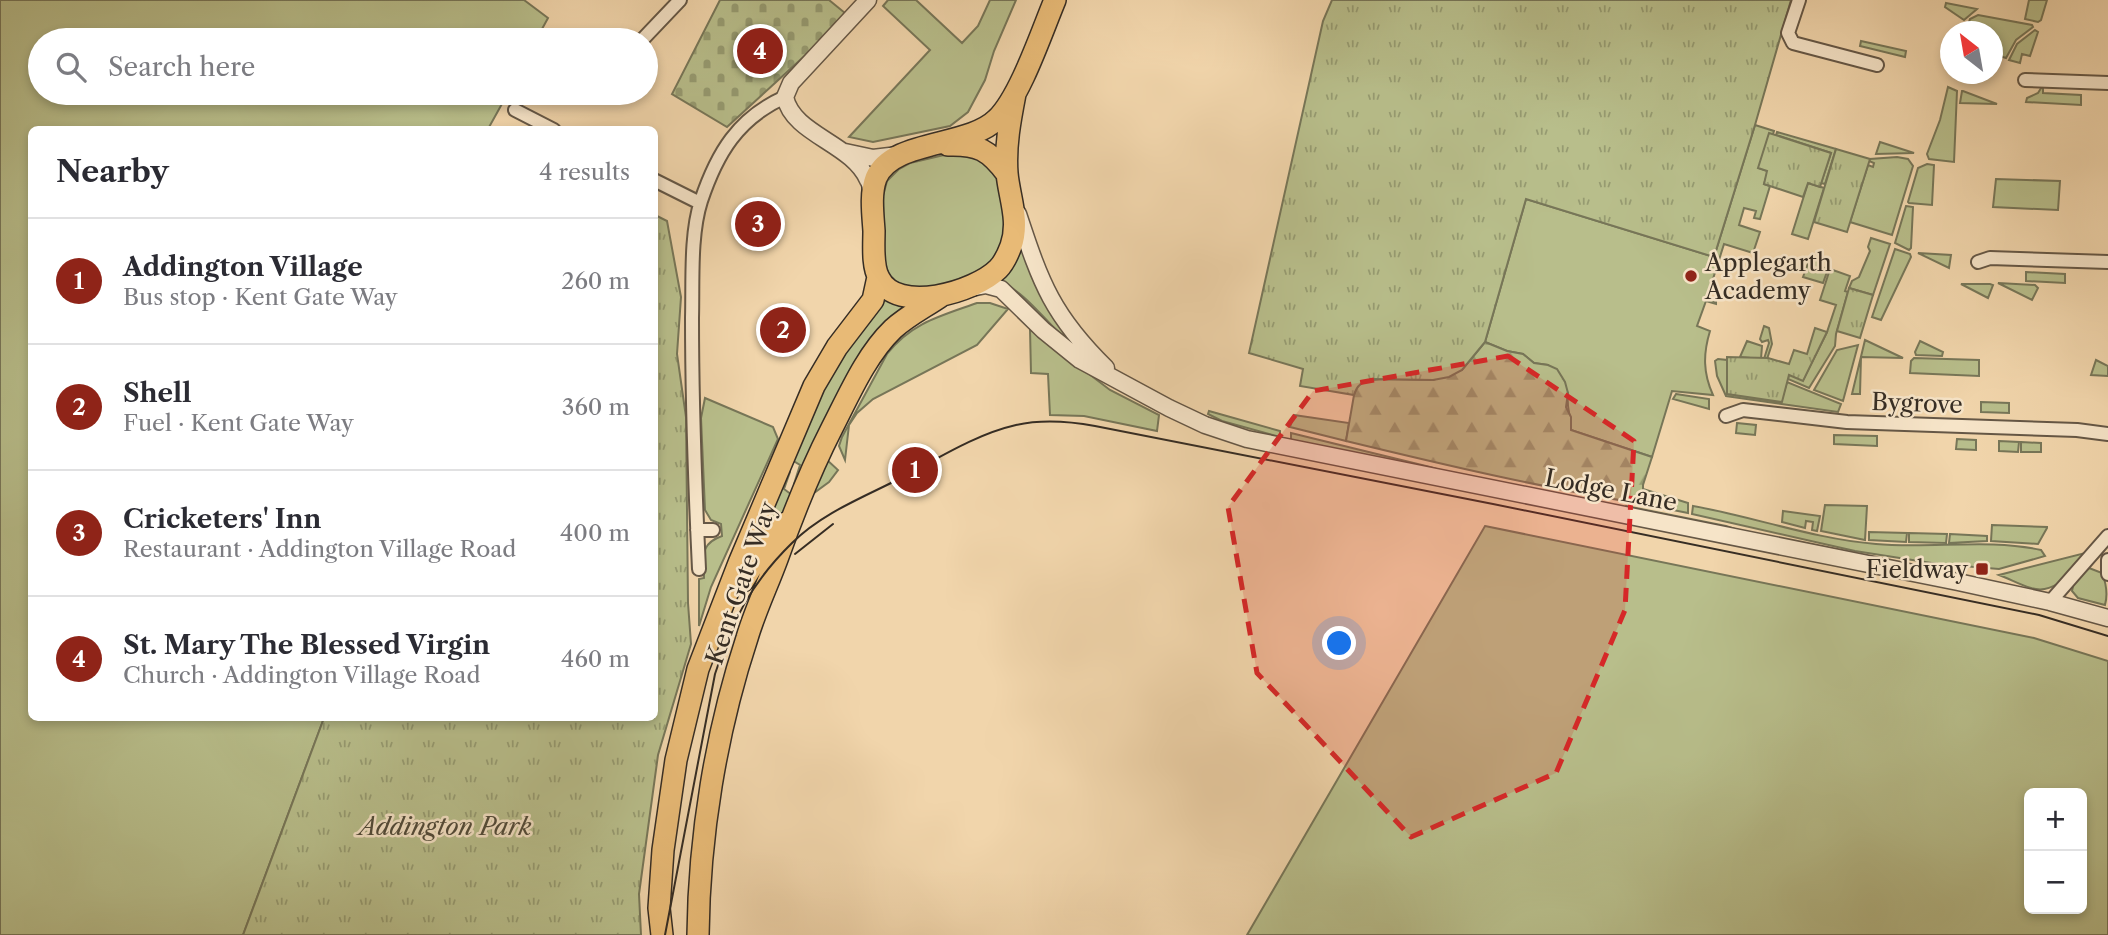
<!DOCTYPE html>
<meta charset="utf-8">
<style>
:root{--surface:#fff;--page:#f2f2f3;--text:#2b2b33;--muted:#7c7c81;--line:#e1e1e2;--accent:#8f2418}
body{margin:0;font-family:"Libre Caslon Text",serif;background:var(--page);color:var(--text)}
.controls{position:absolute;right:21px;bottom:21px;display:grid;overflow:hidden;border-radius:10px;box-shadow:0 4px 10px #0003}
.controls button{width:63px;height:63px;display:grid;place-items:center;padding:0;border:0;border-bottom:2px solid var(--line);background:var(--surface);color:var(--text);font:35px sans-serif}
.compass{position:absolute;left:1940px;top:21px;width:63px;height:63px;border-radius:50%;background:var(--surface);box-shadow:0 4px 10px #0003;rotate:329deg}
.you{position:absolute;left:1340px;top:644px;width:24px;height:24px;margin:-18px;border:5px solid #fff;border-radius:50%;background:#1a73e8;box-shadow:0 0 0 10px #1a73e833}
.badge{display:grid;place-items:center;width:46px;height:46px;border-radius:50%;background:var(--accent);color:#fff;font-size:23px;font-weight:700}
.pin{position:absolute;translate:-50% -50%;border:4px solid #fff;box-shadow:0 2px 7px #0006}
.list{margin:0;padding:0;list-style:none}
h2{display:flex;justify-content:space-between;align-items:center;height:91px;margin:0;padding:0 28px;font-size:30px}
h2 small{font-size:23px;font-weight:400;color:var(--muted)}
.list li{display:grid;grid-template-columns:46px 1fr auto;gap:21px;align-items:center;box-sizing:border-box;height:126px;padding:0 28px;border-top:2px solid var(--line)}
.list b{display:block;font-size:26px;white-space:nowrap}
.list p{margin:0;font-size:23px;white-space:nowrap;color:var(--muted)}
.list em{font-size:23px;font-style:normal;color:var(--muted)}
.icon{flex:none;width:38px;height:38px;fill:none;stroke:currentColor;stroke-width:2;stroke-linecap:round;stroke-linejoin:round}
.map{position:relative;flex:none;width:2108px;height:935px;overflow:hidden}
.search{position:absolute;background:var(--surface);box-shadow:0 4px 10px #0003;left:28px;top:28px;width:630px;height:77px;display:flex;align-items:center;gap:18px;box-sizing:border-box;padding:0 24px;border-radius:38px;color:var(--muted);font-size:26px}
.panel{position:absolute;background:var(--surface);box-shadow:0 4px 10px #0003;left:28px;top:126px;width:630px;height:595px;border-radius:10px}
.map>svg:first-child{display:block}
</style>
<div class="map">
<svg width="2108" height="935" viewBox="0 0 2108 935">
<defs>
<pattern id="forest-firs" width="22" height="20" patternUnits="userSpaceOnUse" patternTransform="scale(1.75)"><rect width="22" height="20" fill="#b8be8b"/><path d="M5 1l3.5 6h-7zM16 11l3.5 6h-7z" fill="#969b71"/></pattern>
<pattern id="cemetery-stones" width="16" height="16" patternUnits="userSpaceOnUse" patternTransform="scale(1.75)"><rect width="16" height="16" fill="#b8be8b"/><path d="M2 7V4a2 2 0 0 1 4 0v3zM10 15v-3a2 2 0 0 1 4 0v3z" fill="#969b71"/></pattern>
<pattern id="park-tufts" width="24" height="20" patternUnits="userSpaceOnUse" patternTransform="scale(1.75)"><rect width="24" height="20" fill="#b8be8b"/><path d="M3 7l-1-3M5 7V3M7 7l1-3M15 17l-1-3M17 17v-4M19 17l1-3" fill="none" stroke="#969b71"/></pattern>
</defs>
<rect width="100%" height="100%" fill="#f1d5ab"/>
<filter id="stains"><feTurbulence type="fractalNoise" baseFrequency=".00286" numOctaves="4"/><feColorMatrix values="0 0 0 0 .2 0 0 0 0 .09 0 0 0 0 .02 0 0 0 .5 -.17"/></filter>
<radialGradient id="worn" r=".72"><stop offset=".6" stop-color="#630" stop-opacity="0"/><stop offset="1" stop-color="#630" stop-opacity=".3"/></radialGradient>
<path fill="#b8be8b" stroke="#777658" stroke-width="2" fill-rule="evenodd" d="M0,0h524l24,18 -12,22h-496v53h468l-20,36 -456,1v588h292l-81,217h-243z
M888,0h28l46,43 16,-17 12,-26h26l-22,51 -9,29 -17,32 -18,14 -77,16 -24,-5 81,-87 -47,-44z
M2029,0h18l-6,20 -3,2 -13,-3z
M1946,3l31,6 -13,11 -19,-13z
M1978,15l54,10 1,2 -17,13 -10,18 -13,-4v-22l-27,-1 4,-12z
M2035,30l3,2 -8,24 -8,-2 -2,9 -11,-3 8,-16z
M1861,41l45,10 -1,6 -45,-11z
M2043,85v8l38,2v10l-55,-3 1,-4 11,-5z
M1948,87l9,4 -3,71 -25,-3 -2,-5 13,-34z
M1962,91h1l34,13 -37,-1z
M1755,125l19,6 -1,3h-3l-11,34 9,3 -4,13 6,2 -10,33 -6,-1 2,-7 -12,-3 -5,17 21,7 -7,21 -29,-9 -17,54 9,4v2l-10,-3 -9,25 13,5c-7,23 -7,42 3,64l-41,-4 -20,66 -81,-27c0,-14 -5,-23 -3,-37l-20,-28 -14,-2 -11,-9 -16,-3 -22,-9 41,-143 188,58z
M1777,132l59,17 -11,35 -4,-1 10,-30 -55,-18z
M1880,142l34,11 -38,1z
M961,151l12,1 23,19 13,58 -7,28 -27,19 -50,13 -24,-4 -10,-7 -7,-14 -1,-68 4,-15 12,-12 11,-6z
M1897,157l11,2 5,7 -21,69 -42,-13 18,-57 5,2 1,-4 -5,-2 1,-2z
M1927,164l7,1 -2,40 -23,-2 -1,-1 10,-34z
M1996,179l64,2 -2,29 -65,-3z
M1808,183l16,5 -16,51 -16,-5z
M1906,206l7,1 -2,41 -2,2 -14,-7z
M1020,230l12,47 16,30 34,46c-33,-23 -50,-59 -87,-74z
M1871,238l19,6 -17,51 -24,-7 3,-7 7,-4 11,-26 -2,-4z
M1895,249l15,5 1,3 -30,63 -9,-3z
M1918,253l33,2 -2,13z
M1810,258l9,2 -1,6 10,3 -5,14 -20,-6z
M1830,269l20,7 -5,15 3,1 -12,42 -1,12 -26,42 -21,-9 1,-5 14,6 24,-48 9,-27 -16,-5z
M2026,272l39,2v9l-39,-2z
M1998,283l37,2 3,3 -6,12z
M1961,284h29l3,1 -5,13z
M883,290l32,14 -118,182 -3,-2 6,-19 -8,-5 34,-78z
M977,303h13l18,6 -31,36 -104,54 -16,14 -8,12 -4,35 -6,-14 3,-9 45,-83c24,-31 53,-38 90,-51z
M1764,326l5,2 3,16 -5,15h-3l5,-16 -1,-3 -6,2 -2,-3z
M1030,329l80,61 49,25 -2,16 -73,-15 -34,-1 -2,-41 -17,-1z
M1865,340l38,18 -42,-1 -1,37h-8z
M1747,341l15,5 -1,13 -21,-2z
M1920,341l23,11 -1,4 -26,-1 -1,-3z
M1858,345l-15,56 -29,-11 23,-40z
M1914,358l65,2v16l-69,-3 1,-12z
M1718,359l9,1v34l54,8 6,-20 54,22 -3,8 -112,-16 -9,-20 -2,-15z
M2096,360l12,6v10l-17,-1z
M1676,394l33,5v10l-36,-10z
M705,398l68,29 5,12 -67,148 -12,39v-47l5,-1c0,-21 -5,-34 18,-42l-1,-12 -10,-4 -6,-10 -4,-92z
M1981,402l28,1v10l-28,-1z
M1209,411l71,20v6l-58,-16 -14,-7z
M1294,415l55,8 -3,18 -56,-14z
M1737,423l19,2 -1,10 -19,-2z
M1291,433l139,34 10,3 -146,-28 -3,-3z
M1834,435l43,1v10l-43,-2z
M1957,439l19,1v10l-20,-1z
M1999,441l20,1 -1,10 -19,-1z
M2021,442l20,1v9h-20z
M826,459l12,11 -9,12 -15,11v-8z
M788,469l2,3 -6,17 8,6 -10,28 -26,21z
M1643,489l45,14v10l-45,-9z
M1825,505l42,1 -2,34 -44,-9z
M1626,506l100,20 15,5 -118,-23z
M1693,506c62,11 121,33 183,38 54,5 113,-6 165,6l4,6 -46,13 -61,-5 -83,-13 -163,-37z
M1783,511l37,5 -3,15 -5,-1 1,-8 -7,-1 -1,7 -23,-6z
M1992,525l55,2v1l-9,16 -47,-3z
M1485,526l549,112 74,23v274h-861zM2082,793v116h-53v-116z
M1869,532l38,1 -1,9 -37,-2z
M1909,533l38,1 -1,9 -37,-1z
M1950,534l37,2v5l-38,2z
M2089,552c-17,17 -32,44 -58,36 -11,-3 -21,-9 -32,-13z
M2089,568l13,5c4,10 6,21 3,32l-27,-7 -6,-7 2,-9z"/>
<path fill="url(#forest-firs)" stroke="#777658" stroke-width="2" d="M1485,342l22,9 16,3 11,9 14,2 9,4 8,13 3,11 -2,14 5,10v13l81,27 -9,28v19c-100,-16 -198,-39 -297,-63l8,-46 3,-8 6,-6 19,-2 51,1 29,-10z"/>
<path fill="url(#cemetery-stones)" stroke="#777658" stroke-width="2" d="M720,0h109l16,13 -35,38 -83,76 -55,-33z"/>
<path fill="url(#park-tufts)" stroke="#777658" stroke-width="2" d="M1332,0h459l-36,125 -41,132 -188,-58 -41,143 -23,28 -13,7 -16,3 -61,-1c-10,3 -15,6 -18,16l-54,-9 3,-17 -54,-16 74,-332z
M1769,133l62,20 -11,34 -12,-4 -5,14 -39,-13 3,-13 -9,-3z
M1836,149l34,10 -23,73 -33,-10z
M655,215l12,6 14,76 -4,57 9,63 2,186 3,41 -33,111 -19,139 2,41h-398l81,-217h330z
M1849,288l24,7 -13,43 -23,-7z
M1815,328l12,4 -24,49 -14,-6 -7,27 -55,-8v-37l41,1 21,6 5,-14 13,4z"/>
<g fill="none" stroke-linecap="round" stroke-linejoin="round">
<g stroke="#655746" stroke-width="16">
<path id="minor" d="M1799,0l-11,33 5,10 84,22
M642,40l38,-40
M2025,80l83,3
M515,110l39,20
M654,180l46,23
M1978,262l12,-4 118,4
M1726,416l17,-6 104,12 230,8 31,4
M697,530h16
M2108,560v14
M699,569c-4,-84 -7,-168 -7,-251 1,-36 -2,-83 9,-117 16,-48 37,-83 84,-104
M2050,602l58,-66"/>
</g>
<g stroke="#655746" stroke-width="19">
<path id="tertiary" d="M868,0l-77,83 -6,14c8,38 67,46 83,83 3,4 3,11 4,16
M845,152l28,6 25,-3
M1018,214c23,70 35,102 88,154
M971,288l15,-3 15,4 42,41 37,30 89,48 36,17 42,14 711,143 92,20 58,16"/>
</g>
<g stroke="#362d24" stroke-width="24">
<path id="primary" d="M1015,94c-5,26 -10,52 -8,79 2,24 13,48 4,73 -3,8 -8,18 -13,23 -23,23 -101,46 -119,9 -7,-12 -5,-33 -5,-47 -1,-16 -4,-37 2,-53 16,-39 92,-30 121,-59 23,-22 45,-88 58,-119
M948,145c30,-1 41,5 59,29
M743,581l29,-47 14,-11
M662,935l-3,-27 4,-58 13,-90 22,-91 41,-106 75,-177 23,-39 36,-47 5,-23
M698,935c1,-99 18,-203 49,-297 8,-27 20,-52 30,-79 16,-45 33,-88 55,-131 17,-33 34,-73 61,-99 14,-13 32,-22 48,-33"/>
</g>
<use href="#minor" stroke="#f6e4c8" stroke-width="12"/>
<use href="#tertiary" stroke="#f6e4c8" stroke-width="16"/>
<use href="#primary" stroke="#e8ba76" stroke-width="21"/>
<path stroke="#362d24" stroke-width="2" d="M795,554l38,-30
M665,935l50,-261c17,-53 36,-91 77,-131 30,-30 72,-46 109,-65 36,-19 75,-44 115,-53 27,-6 52,-4 79,1l398,78 546,111 69,21"/>
</g>
<path fill="#d62828" fill-opacity="0.2" stroke="#d62828" stroke-width="5" stroke-dasharray="14 9" stroke-linejoin="round" d="M1508,356l126,85 -9,169 -69,163 -145,64 -154,-164 -29,-166 85,-116z"/>
<g fill="#8f2418" stroke="#f6e4c8" stroke-width="2.5">
<circle cx="1691" cy="276" r="7"/>
<rect x="1975" y="562" width="14" height="14" rx="3.5"/>
</g>
<g text-anchor="middle" dominant-baseline="central" stroke-width="5" stroke-linejoin="round" paint-order="stroke">
<g font-size="24" fill="#362d24" stroke="#f6e4c8" text-anchor="start">
<text x="1705" y="262">Applegarth<tspan x="1705" dy="28">Academy</tspan></text>
<text x="1968" y="569" text-anchor="end">Fieldway</text>
</g>
<g font-size="24" fill="#362d24" stroke="#f6e4c8">
<text transform="translate(1917 403) rotate(2)">Bygrove</text>
<text transform="translate(1611 490) rotate(11)">Lodge Lane</text>
<text transform="translate(741 583) rotate(-71)">Kent Gate Way</text>
</g>
<g font-size="24" font-style="italic" fill="#504a39" stroke="#f6e4c8">
<text x="445" y="826">Addington Park</text>
</g>
</g>
<rect width="100%" height="100%" filter="url(#stains)"/>
<rect width="100%" height="100%" fill="url(#worn)"/>
</svg>
<div class="controls">
<button>+</button>
<button>−</button>
</div>
<svg class="compass" viewBox="-18 -18 36 36"><path d="M0-13l5 13h-10z" fill="#e53935"/><path d="M0 13l5-13h-10z" fill="#7c7c81"/></svg>
<div class="you"></div>
<div class="pin badge" style="left:915px;top:470px">1</div>
<div class="pin badge" style="left:783px;top:330px">2</div>
<div class="pin badge" style="left:758px;top:224px">3</div>
<div class="pin badge" style="left:760px;top:51px">4</div>
<div class="search"><svg class="icon" aria-label="search" viewBox="0 0 24 24"><circle cx="10" cy="10" r="6"/><path d="M15 15l6 6"/></svg>Search here</div>
<section class="panel">
<h2>Nearby<small>4 results</small></h2>
<ul class="list">
<li><span class="badge">1</span><div><b>Addington Village</b><p>Bus stop · Kent Gate Way</p></div><em>260 m</em></li>
<li><span class="badge">2</span><div><b>Shell</b><p>Fuel · Kent Gate Way</p></div><em>360 m</em></li>
<li><span class="badge">3</span><div><b>Cricketers' Inn</b><p>Restaurant · Addington Village Road</p></div><em>400 m</em></li>
<li><span class="badge">4</span><div><b>St. Mary The Blessed Virgin</b><p>Church · Addington Village Road</p></div><em>460 m</em></li>
</ul>
</section>
</div>
